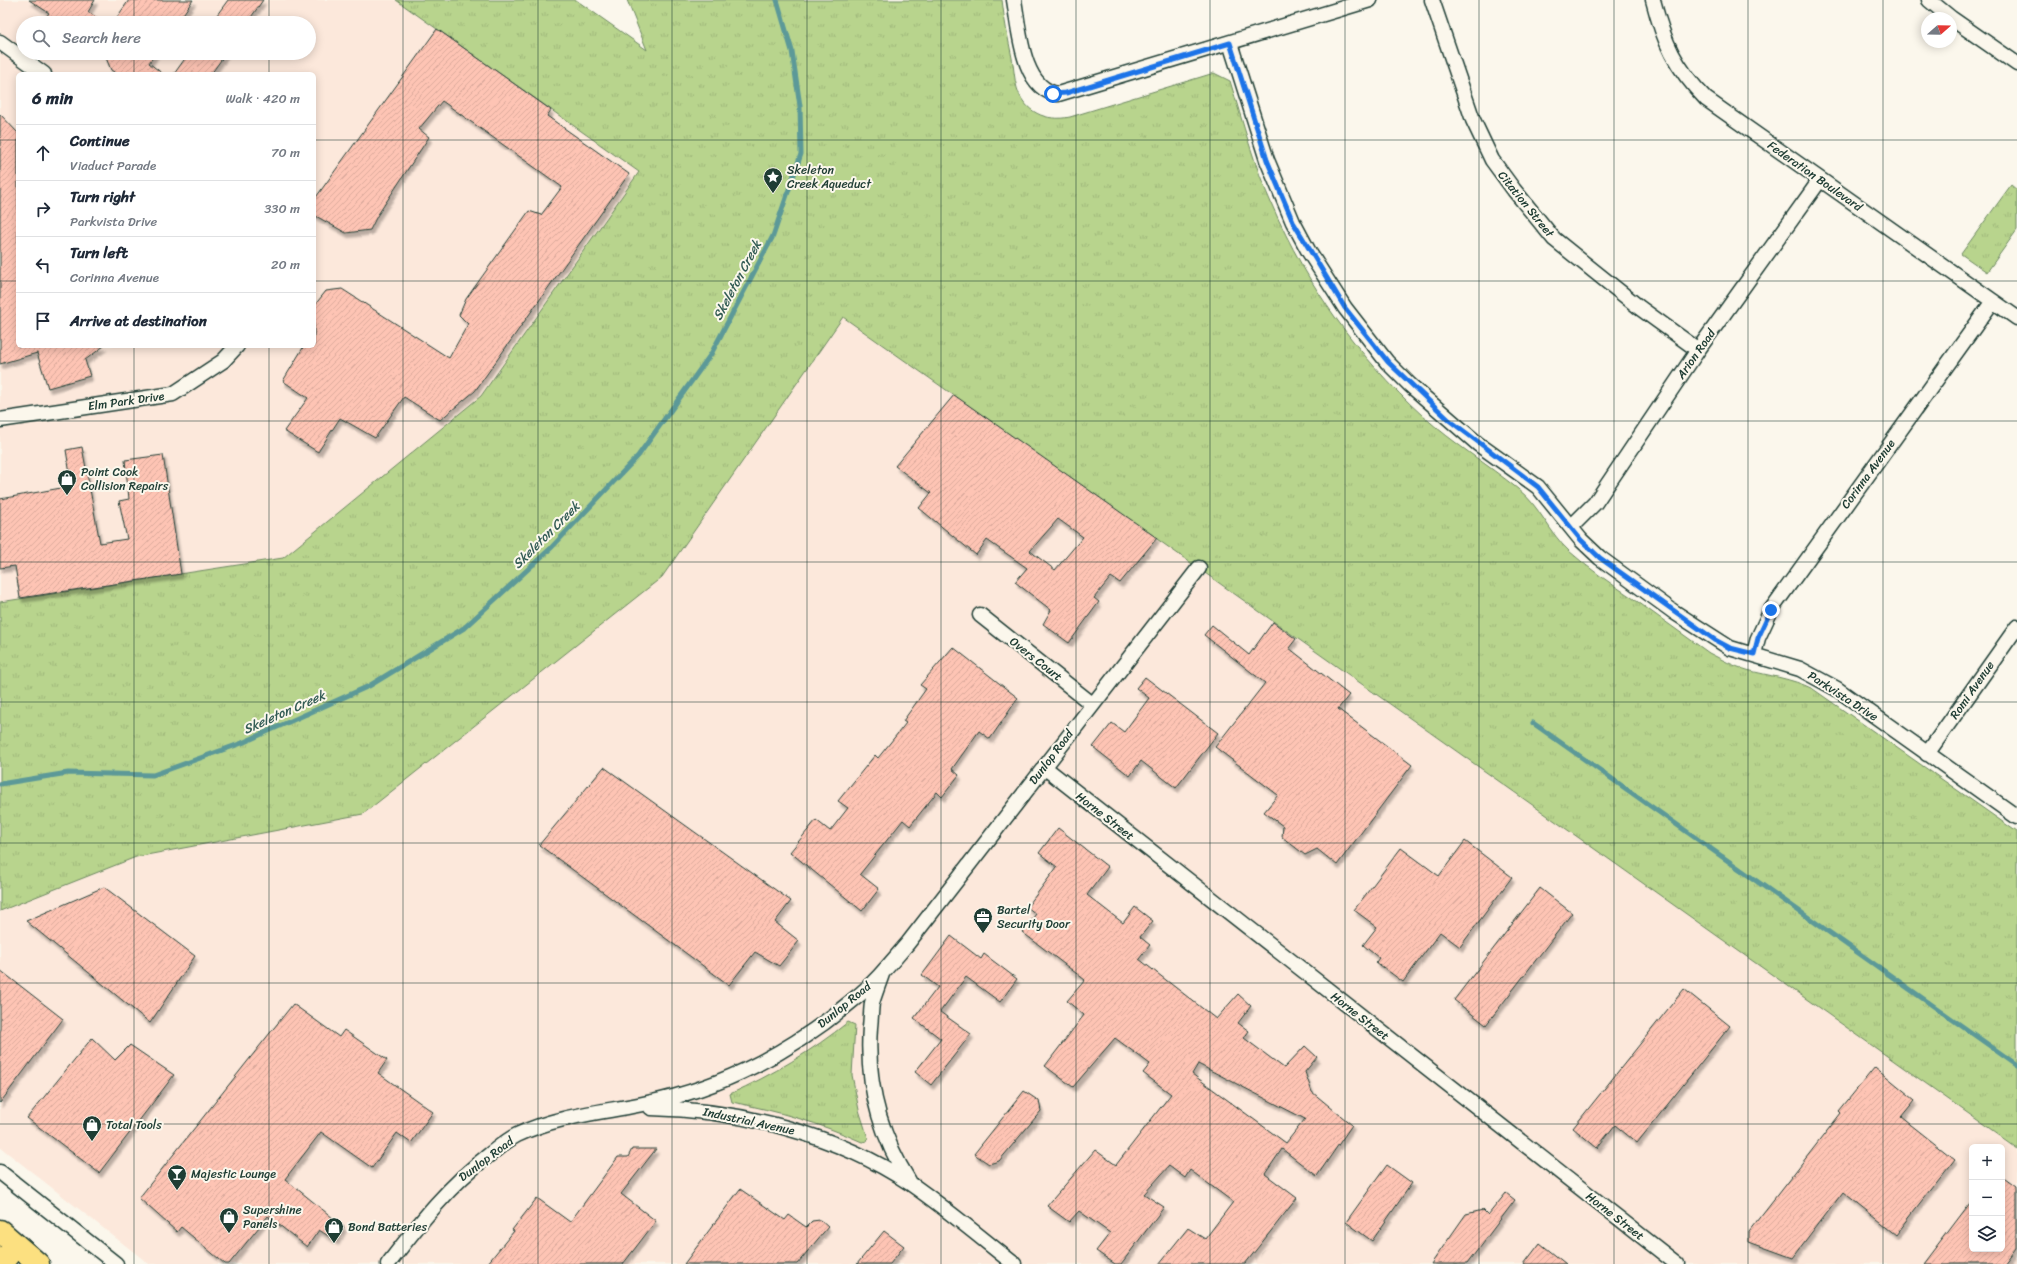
<!DOCTYPE html>
<meta charset="utf-8">
<style>
:root{--surface:#fff;--page:#f6f6f7;--text:#1f2937;--muted:#747a83;--line:#e0e1e3}
body{margin:0;font-family:Sriracha,sans-serif;background:var(--page);color:var(--text)}
.controls{position:absolute;right:12px;bottom:12px;display:grid;overflow:hidden;border-radius:6px;box-shadow:0 2px 10px #0003}
.controls button{width:36px;height:36px;display:grid;place-items:center;padding:0;border:0;border-bottom:1px solid var(--line);background:var(--surface);color:var(--text);font:20px sans-serif}
.compass{position:absolute;left:1921px;top:12px;width:36px;height:36px;border-radius:50%;background:var(--surface);box-shadow:0 2px 10px #0003;rotate:70deg}
.stop{position:absolute;width:12px;height:12px;margin:-9px;border:3px solid #1a73e8;border-radius:50%;background:#fff}
.stop.end{background:#1a73e8;border-color:#fff;box-shadow:0 1px 4px #0008}
.list{margin:0;padding:0;list-style:none}
h2{display:flex;justify-content:space-between;align-items:center;height:52px;margin:0;padding:0 16px;font-size:17px}
h2 small{font-size:13px;font-weight:400;color:var(--muted)}
.list li{display:grid;grid-template-columns:26px 1fr auto;gap:12px;align-items:center;box-sizing:border-box;height:56px;padding:0 16px;border-top:1px solid var(--line)}
.list b{display:block;font-size:15px;white-space:nowrap}
.list p{margin:0;font-size:13px;white-space:nowrap;color:var(--muted)}
.list em{font-size:13px;font-style:normal;color:var(--muted)}
.icon{flex:none;width:22px;height:22px;fill:none;stroke:currentColor;stroke-width:2;stroke-linecap:round;stroke-linejoin:round}
.map{position:relative;flex:none;width:2017px;height:1264px;overflow:hidden}
.search{position:absolute;background:var(--surface);box-shadow:0 2px 10px #0003;left:16px;top:16px;width:300px;height:44px;display:flex;align-items:center;gap:10px;box-sizing:border-box;padding:0 14px;border-radius:22px;color:var(--muted);font-size:15px}
.panel{position:absolute;background:var(--surface);box-shadow:0 2px 10px #0003;left:16px;top:72px;width:300px;height:276px;border-radius:6px}
.map>svg:first-child{display:block}
</style>
<div class="map">
<svg width="2017" height="1264" viewBox="0 0 2017 1264">
<defs>
<pattern id="grass-tufts" width="24" height="20" patternUnits="userSpaceOnUse"><rect width="24" height="20" fill="#b8d48d"/><path d="M3 7l-1-3M5 7V3M7 7l1-3M15 17l-1-3M17 17v-4M19 17l1-3" fill="none" stroke="#9eb77a"/></pattern>
<pattern id="building-hatch" width="6" height="6" patternUnits="userSpaceOnUse"><rect width="6" height="6" fill="#fec4b4"/><path d="M-1 1l2-2M0 6l6-6M5 7l2-2" fill="none" stroke="#d9a99b"/></pattern>
<filter id="shadow"><feDropShadow dx="2.5" dy="4.5" stdDeviation="1" flood-color="#0004"/></filter>
</defs>
<rect width="100%" height="100%" fill="#fbf7ec"/>
<filter id="ink" filterUnits="userSpaceOnUse"><feTurbulence type="fractalNoise" baseFrequency=".025" numOctaves="2"/><feDisplacementMap in="SourceGraphic" scale="8" xChannelSelector="R" yChannelSelector="G"/><feConvolveMatrix kernelMatrix="1 2 1 2 8 2 1 2 1" color-interpolation-filters="sRGB"/></filter>
<g filter="url(#ink)">
<path fill="#fce8db" fill-rule="evenodd" d="M0,0h396l1621,1148v116h-1868l-149,-117zM23,23h286v30h-286zM18,74h296v272h-296zM1972,1147h30v102h-30z"/>
<path fill="url(#grass-tufts)" stroke="#6c8860" d="M396,0h180l71,50 -20,-50h375c2,19 6,38 10,58 2,10 2,20 5,30 7,24 29,34 53,29l144,-44 16,8c13,42 24,84 42,124 35,81 86,152 151,211 30,27 64,48 95,73 22,17 31,44 51,62 19,17 41,32 62,46 26,19 52,37 78,56 12,6 24,13 38,17 22,6 44,8 66,19l204,143v316c-392,-277 -783,-555 -1174,-831l-181,260 -299,237 -227,43 -136,54v-309l283,-44 198,-162 158,-224z
M2011,185l6,5v40l-30,42 -26,-18z
M848,1022l7,3 -3,50 7,35 9,28 -1,3 -5,1c-42,-19 -85,-31 -130,-40l-2,-8c42,-19 82,-43 118,-72z"/>
<g fill="none" stroke-linecap="round" stroke-linejoin="round">
<path stroke="#5c9998" stroke-width="5" d="M1533,723l484,342
M0,784l68,-11 85,2 89,-32 127,-57 95,-58 87,-80 87,-92 73,-102 62,-118 28,-82 -1,-48 -8,-55 -15,-51"/>
</g>
<path fill="url(#building-hatch)" stroke="#1f3d34" fill-rule="evenodd" filter="url(#shadow)" d="M29,0h66l-7,12 18,11h-64l7,-10z
M129,0h64l-16,23h-64z
M228,0h35l-16,23h-36z
M437,29l114,81 -4,6 82,58 -154,217 -35,29 -36,-23 -29,41 -35,-20 -22,34 -34,-21 24,-33 -25,-17 21,-35h10v-40l12,-15 16,-2 107,69 19,-34 -9,-9 7,-16 63,-88 12,4 21,-28 -120,-86 -23,28 10,8 -52,79 -7,14 -24,3 -32,-18v-15z
M104,53h52l-7,10 14,11h-46l-6,-4z
M189,53h37l-15,21h-37z
M0,114l18,19v213h86l-19,14 5,16 -42,12 -11,-35 -37,11z
M954,395l203,143 -37,45 -9,-6 -17,21 5,4 -30,41 -26,-19 8,-14 -36,-28 12,-14 -40,-28 -11,15 -57,-47 12,-15 -36,-27zM1058,519l25,18 -28,33 -25,-19z
M82,447l18,96 27,-4 -8,-38 10,-2 -4,-39 38,-5 18,119 -161,24 -5,-32 -15,2v-69l72,-13 -6,-36z
M1273,622l23,17 -7,9 60,47 -11,14 74,56 -75,100 -20,-16 -12,6 -23,-18 1,-11 -19,-14 14,-17 -63,-48 50,-64 -61,-48 8,-10 37,30z
M953,647l65,51 -28,41 -11,-8 -27,38 7,6 -17,22 -5,-5 -27,34 -7,-6 -43,54 19,15 -17,22 -72,-59 26,-32 14,11 18,-23 -10,-7 37,-46 3,3 28,-35 -3,-2 23,-32 -6,-4z
M1145,677l73,56 -42,55 -35,-27 -11,15 -37,-29 19,-24 12,9 25,-34 -13,-10z
M604,767l187,134 -16,21 24,19 -20,25 -24,-14 -26,33 -190,-140z
M1058,828l50,39 -21,28 36,28 12,-16 18,14 -13,16 10,8 -11,14 77,60 22,-25 13,12 -13,17 11,8 -5,7 40,30 21,-22 12,11 -12,15 7,20 40,33 -35,51 -35,-27 -17,25 32,24 -52,66h-86l29,-36 17,11 28,-37 -43,-32 -5,8 -16,-12 -25,28 20,13 -43,57h-6l-19,-13 14,-18 -31,-22 -10,11 -22,-16 48,-56 21,15 55,-71 -28,-21 7,-9 -35,-26 -42,49 -28,-21 39,-51 -17,-14 18,-21 -63,-48 14,-18 -9,-7 30,-40 -18,-14zM1198,1064l107,55 -19,24 -94,-69z
M1465,841l47,36 -52,70 -20,-15 -37,50 -27,-20 3,-4 -16,-13 14,-18 -23,-17 47,-62 38,28z
M104,887l91,69 -45,67 -124,-102z
M1540,888l32,25 -86,112 -32,-25z
M951,936l30,23 3,-5 33,25 -17,23 -34,-25 -26,35 31,22 -40,51 -16,-13 26,-33 -27,-21 24,-31 -16,-12z
M0,970l63,49 -63,84z
M1684,989l46,37 -93,117 -22,-18 -18,23 -24,-20z
M293,1004l46,33 5,-7 43,30 -9,13 55,39 -22,31 -14,-10 -25,35 -51,-36 -36,47 59,48 -8,14 -17,-11 -12,17 -39,-31 -39,48h-4l-44,-37 -4,5 -38,-34z
M92,1038l23,22 15,-15 44,30 -75,98 -72,-55z
M1875,1067l40,33 -14,17 53,42 -58,75 -53,-42 -50,66 -44,-16v-11l92,-118 -2,-2z
M1024,1091l15,10 2,10 -42,50 -10,3 -15,-10z
M632,1149h24l-35,45 35,27 -33,43h-136l27,-33 -2,-1 25,-32 33,24 48,-65h10z
M1387,1165l25,18 -40,58 -26,-19z
M2002,1176l15,11v61l-12,16h-83l50,-66v51h30z
M740,1189l45,31 4,-5 17,12 6,-6 8,-1 8,7 -31,37h-113z
M1506,1193l9,7 -48,64h-36l35,-50 17,-4 5,5z
M884,1231l20,15 -14,18h-33z
M1540,1243l26,21h-42z"/>
<g fill="none" stroke-linecap="round" stroke-linejoin="round">
<g stroke="#1f3d34" stroke-width="17">
<path id="minor" d="M1014,0c5,28 8,90 44,94l312,-94
M1432,0l41,120 19,40 22,30 40,49 86,69 58,42
M1653,0c11,43 22,67 53,99l311,219
M1929,0l22,18
M1951,18l66,46
M0,42l44,32
M1230,43l37,117 26,62 16,30 36,56 42,54 23,23 68,59 60,43 43,53 19,18 74,54 56,36 70,21 37,20 180,128
M0,420l173,-26 50,-33 14,-15
M1571,527l24,-24 103,-153 122,-170
M980,615l112,89
M1754,654l4,-16 13,-28 222,-309
M1927,754l90,-127
M1044,767l633,497
M882,974c-3,9 -7,19 -10,29 -1,7 -1,16 -2,24 -4,55 10,108 39,154
M651,1108c89,2 186,26 260,76 36,25 69,53 103,80
M0,1172l116,92
M388,1264c31,-40 60,-78 101,-109 9,-7 18,-15 28,-20 46,-22 96,-23 144,-35 71,-17 136,-53 192,-100 21,-16 38,-37 55,-57l291,-375"/>
</g>
<g stroke="#1f3d34" stroke-width="25">
<path id="primary" d="M0,1231l38,33
M1,1264l15,-19"/>
</g>
<use href="#minor" stroke="#fbf7ec" stroke-width="14"/>
<use href="#primary" stroke="#fce080" stroke-width="22"/>
</g>
</g>
<g fill="none" stroke-linecap="round" stroke-linejoin="round" filter="url(#ink)">
<path stroke="#1a73e8" stroke-width="5" d="M1053,94l13,-1 164,-50 37,117 26,62 52,86 43,54 61,58 89,67 43,53 19,18 115,82 15,8 24,6 4,-16 13,-28"/>
</g>
<path fill="none" stroke="#1f3d34" stroke-width="1" stroke-opacity="0.55" d="M134,0v23M269,0v23M403,0v1264M538,0v1264M672,0v1264M807,0v1264M941,0v1264M1076,0v1264M1210,0v1264M1345,0v1264M1479,0v1264M1614,0v1264M1748,0v1264M1883,0v1264M134,53v21M269,53v21M0,140h18M314,140h1703M0,281h18M314,281h1703M134,346v918M269,346v918M0,421h2017M0,562h2017M0,702h2017M0,843h2017M0,983h2017M0,1124h2017"/>
<defs>
<g id="sight-pin" transform="scale(1)"><path d="M0 17L-7.5 6A9.5 9.5 0 1 1 7.5 6Z" fill="#1f3d34" stroke="#fbf7ec"/><path d="M0-6L1.8-2.2L6-1.7L2.9 1.2L3.7 5.4L0 3.3L-3.7 5.4L-2.9 1.2L-6-1.7L-1.8-2.2Z" fill="#fff"/></g>
<g id="shop-pin" transform="scale(1)"><path d="M0 17L-7.5 6A9.5 9.5 0 1 1 7.5 6Z" fill="#1f3d34" stroke="#fbf7ec"/><path d="M-5-2.5h2.3a2.7 3.5 0 0 1 5.4 0H5L5.5 6h-11ZM-1.5-2.5h3a1.5 2.3 0 0 0-3 0Z" fill="#fff"/></g>
<g id="office-pin" transform="scale(1)"><path d="M0 17L-7.5 6A9.5 9.5 0 1 1 7.5 6Z" fill="#1f3d34" stroke="#fbf7ec"/><path d="M-6-3h4V-5.5h4V-3h4V5H-6ZM-1-4.5V-3h2v-1.5ZM-6 0V1H6V0Z" fill="#fff"/></g>
<g id="bar-pin" transform="scale(1)"><path d="M0 17L-7.5 6A9.5 9.5 0 1 1 7.5 6Z" fill="#1f3d34" stroke="#fbf7ec"/><path d="M-6-5H6L.8 .8V4.5H3.5V6h-7V4.5H-.8V.8Z" fill="#fff"/></g>
</defs>
<g fill-rule="evenodd">
<use href="#sight-pin" x="773" y="177"/>
<use href="#shop-pin" x="67" y="479"/>
<use href="#office-pin" x="983" y="917"/>
<use href="#shop-pin" x="92" y="1125"/>
<use href="#bar-pin" x="177" y="1174"/>
<use href="#shop-pin" x="229" y="1217"/>
<use href="#shop-pin" x="334" y="1227"/>
</g>
<g text-anchor="middle" dominant-baseline="central" stroke-width="4" stroke-linejoin="round" paint-order="stroke">
<g font-size="12" fill="#1f3d34" stroke="#fbf7ec" text-anchor="start">
<text x="787" y="170">Skeleton<tspan x="787" dy="14">Creek Aqueduct</tspan></text>
<text x="81" y="472">Point Cook<tspan x="81" dy="14">Collision Repairs</tspan></text>
<text x="997" y="910">Bartel<tspan x="997" dy="14">Security Door</tspan></text>
<text x="106" y="1125">Total Tools</text>
<text x="191" y="1174">Majestic Lounge</text>
<text x="243" y="1210">Supershine<tspan x="243" dy="14">Panels</tspan></text>
<text x="348" y="1227">Bond Batteries</text>
</g>
<g font-size="12" fill="#1f3d34" stroke="#fbf7ec">
<text transform="translate(1815 176) rotate(35)">Federation Boulevard</text>
<text transform="translate(1526 204) rotate(51)">Citation Street</text>
<text transform="translate(1696 354) rotate(-55)">Arion Road</text>
<text transform="translate(126 401) rotate(-8)">Elm Park Drive</text>
<text transform="translate(1868 474) rotate(-54)">Corinna Avenue</text>
<text transform="translate(1036 659) rotate(38)">Overs Court</text>
<text transform="translate(1972 690) rotate(-55)">Romi Avenue</text>
<text transform="translate(1843 696) rotate(33)">Parkvista Drive</text>
<text transform="translate(1051 757) rotate(-53)">Dunlop Road</text>
<text transform="translate(1105 816) rotate(38)">Horne Street</text>
<text transform="translate(844 1005) rotate(-39)">Dunlop Road</text>
<text transform="translate(1360 1016) rotate(38)">Horne Street</text>
<text transform="translate(749 1121) rotate(12)">Industrial Avenue</text>
<text transform="translate(486 1159) rotate(-37)">Dunlop Road</text>
<text transform="translate(1615 1216) rotate(38)">Horne Street</text>
</g>
<g font-size="13" font-style="italic" fill="#335c55" stroke="#fbf7ec">
<text transform="translate(737 280) rotate(-62)">Skeleton Creek</text>
<text transform="translate(546 535) rotate(-45)">Skeleton Creek</text>
<text transform="translate(284 712) rotate(-24)">Skeleton Creek</text>
</g>
</g>
</svg>
<div class="controls">
<button>+</button>
<button>−</button>
<button><svg class="icon" aria-label="layers" viewBox="0 0 24 24"><path d="M12 4l9 5-9 5-9-5zM3 14l9 5 9-5"/></svg></button>
</div>
<svg class="compass" viewBox="-18 -18 36 36"><path d="M0-13l5 13h-10z" fill="#e53935"/><path d="M0 13l5-13h-10z" fill="#747a83"/></svg>
<div class="stop" style="left:1053px;top:94px"></div>
<div class="stop end" style="left:1771px;top:610px"></div>
<div class="search"><svg class="icon" aria-label="search" viewBox="0 0 24 24"><circle cx="10" cy="10" r="6"/><path d="M15 15l6 6"/></svg>Search here</div>
<section class="panel">
<h2>6 min<small>Walk · 420 m</small></h2>
<ul class="list">
<li><svg class="icon" aria-label="ahead" viewBox="0 0 24 24"><path d="M12 20V5M6 11l6-6 6 6"/></svg><div><b>Continue</b><p>Viaduct Parade</p></div><em>70 m</em></li>
<li><svg class="icon" aria-label="right" viewBox="0 0 24 24"><path d="M7 20v-9h11M14 6l5 5-5 5"/></svg><div><b>Turn right</b><p>Parkvista Drive</p></div><em>330 m</em></li>
<li><svg class="icon" aria-label="left" viewBox="0 0 24 24"><path d="M17 20v-9H6M10 6l-5 5 5 5"/></svg><div><b>Turn left</b><p>Corinna Avenue</p></div><em>20 m</em></li>
<li><svg class="icon" aria-label="arrive" viewBox="0 0 24 24"><path d="M6 21V4h12l-3 4 3 4H6"/></svg><div><b>Arrive at destination</b></div></li>
</ul>
</section>
</div>
